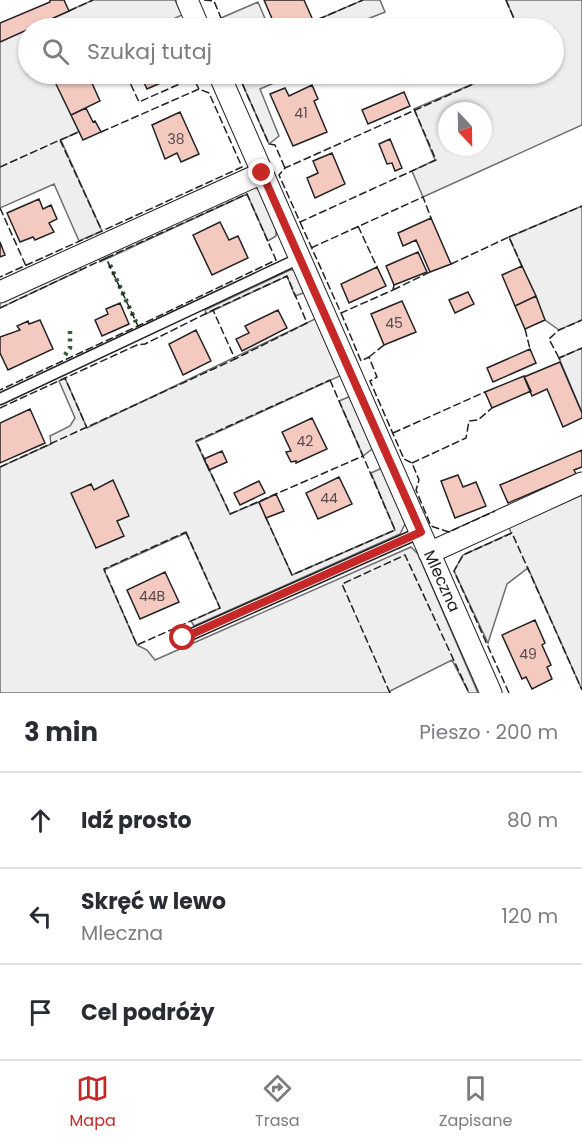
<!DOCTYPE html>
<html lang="pl">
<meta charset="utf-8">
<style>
:root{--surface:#fff;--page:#f7f7f7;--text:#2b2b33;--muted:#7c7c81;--line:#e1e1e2;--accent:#c62828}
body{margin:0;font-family:Poppins,sans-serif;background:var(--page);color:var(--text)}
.compass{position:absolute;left:438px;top:102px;width:54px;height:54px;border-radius:50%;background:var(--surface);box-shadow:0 2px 4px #0004;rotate:158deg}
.stop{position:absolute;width:18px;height:18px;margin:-14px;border:4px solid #c62828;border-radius:50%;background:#fff}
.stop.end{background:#c62828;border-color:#fff;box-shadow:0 2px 6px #0008}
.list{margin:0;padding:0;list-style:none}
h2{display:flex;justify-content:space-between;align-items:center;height:78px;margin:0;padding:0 24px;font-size:26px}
h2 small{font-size:20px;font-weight:400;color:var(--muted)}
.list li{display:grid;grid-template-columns:39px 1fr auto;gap:18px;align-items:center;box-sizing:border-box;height:96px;padding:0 24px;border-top:2px solid var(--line)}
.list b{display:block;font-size:22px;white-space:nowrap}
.list p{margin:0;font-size:20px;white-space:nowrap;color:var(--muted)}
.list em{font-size:20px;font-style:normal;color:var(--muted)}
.icon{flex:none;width:33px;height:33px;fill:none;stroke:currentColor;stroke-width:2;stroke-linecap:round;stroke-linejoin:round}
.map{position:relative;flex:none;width:582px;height:693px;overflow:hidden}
.search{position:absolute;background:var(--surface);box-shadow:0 2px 4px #0004;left:18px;right:18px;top:18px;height:66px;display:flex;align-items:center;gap:15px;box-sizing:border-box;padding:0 21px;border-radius:33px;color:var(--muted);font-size:22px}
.sheet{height:366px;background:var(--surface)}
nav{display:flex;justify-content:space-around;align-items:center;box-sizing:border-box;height:84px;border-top:2px solid var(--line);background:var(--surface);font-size:16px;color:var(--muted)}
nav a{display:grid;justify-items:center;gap:3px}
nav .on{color:var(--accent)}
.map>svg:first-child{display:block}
</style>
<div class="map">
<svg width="582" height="693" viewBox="0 0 582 693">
<rect width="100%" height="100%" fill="#fff"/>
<path fill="#eee" stroke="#6f6f6f" stroke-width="1.5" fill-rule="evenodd" d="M93,0h82l7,15 -28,13h-124z
M363,0h17l5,12 -40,16h-47z
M506,0h76v125l-159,72 -11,-26 23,-11 -21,-51 82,-35h58v-46h-36zM447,111h36v36h-36z
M258,2l11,26h-50l-3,-6 5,-4z
M28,29v45h33l-4,2 25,54 -21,10 41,91 -23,10 -25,-57 -54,24v-166z
M238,74h57l-35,15 19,47 -10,8z
M250,187h6l4,4 16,39v6l-8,5 -21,-47 -147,68 -2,-5z
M582,206v114l-23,10 -14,-10 -36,-83z
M78,264l3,6 -81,38v-8z
M290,270h4l12,22 -11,4 -8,-20 -81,38 -1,-4z
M317,318l25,57 -146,67 34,72 29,-12 33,73 103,-45 -24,-57 11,-5 22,49 1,7 -5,10 -206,92 -3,-5 29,-13 -34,-75 -82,37 33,75 10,5 8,10 256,-113 7,7 60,139h-9l-17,-33 -62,31v2h-390v-226l51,-23 -1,-8 20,-10 5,-8 -16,-37 6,-3 22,50z
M582,348v65l-23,-55z
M351,396l22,49 -1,4 -9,7 -24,-55z
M582,493v197l-54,-122 -21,16 -19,59 -34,-72 9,-16 48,-22 -2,-6z"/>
<path fill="#f3c9c0" stroke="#222" stroke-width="1.5" d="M50,0h14l5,11 -69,31v-19l50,-21z
M264,0h40l8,18 -25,10h-11z
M68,74h39l-16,7 9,20 -29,14 -17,-35z
M140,74h43l2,3 -11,5 -2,-4 -25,11z
M312,85l6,14 -4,2 13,31 -34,14 -23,-52 15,-6 4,8z
M404,92l6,14 -42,18 -6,-14z
M86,108l7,14 2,-1 6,11 -18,8 -12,-25z
M180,112l19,42 -18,8 -4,-9 -12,6 -13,-34z
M390,139l12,29 -7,3 -3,-8 -5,1 -8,-20z
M332,153l13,31 -30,14 -8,-20 11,-5 -5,-12z
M39,199l4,10 8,-4 6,14 -8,4 5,9 -19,8 -2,-3 -13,5 -13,-29z
M431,218l20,46 -21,8 -14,-32 -13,6 -5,-13z
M220,222l9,18 9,-4 10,22 -36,17 -19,-40z
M0,242l5,13 -5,2z
M418,252l9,20 -33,13 -8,-19z
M522,266l14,30 -21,10 -13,-31z
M377,267l9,19 -37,17 -8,-19z
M468,292l6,12 -19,9 -6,-13z
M536,296l9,24 -20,9 -10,-23z
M402,301l14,31 -32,13 -13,-31z
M120,303l9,21 -27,12 -7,-16 13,-6 -2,-5z
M278,310l9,18 -45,23 -6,-12 13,-6 -4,-7z
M40,320l13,29 -45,21 -8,-17v-16l20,-7 -3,-4 11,-5 1,3z
M196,330l15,31 -28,14 -14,-31z
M530,349l6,14 -43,19 -6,-14z
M560,362l22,51v5l-19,9 -16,-38 -15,7 -8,-19z
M524,376l7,15 -39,17 -7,-16z
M30,409l15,34 -45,20v-40z
M312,418l15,31 -31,14v-2l-5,1 -5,-10 5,-1 -9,-19z
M582,450v17l-8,3 2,4 -68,29 -8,-18z
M222,451l5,11 -18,8 -5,-11z
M458,475l5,12 13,-5 10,24 -31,12 -14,-37z
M339,477l13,27 -34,15 -12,-26z
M113,480l16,36 -12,5 7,15 -28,12 -25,-55 20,-9 3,6z
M259,481l6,12 -25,12 -6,-12z
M276,494l8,17 -18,7 -7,-16z
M165,572l14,30 -39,17 -13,-29z
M535,620l10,23 -3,2 9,20 -4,2 5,12 -20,10 -6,-12 -4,2 -20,-44z"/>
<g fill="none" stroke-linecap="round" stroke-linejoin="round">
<g stroke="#222" stroke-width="13">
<path id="service" d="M0,399l300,-141
M183,638l238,-106"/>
</g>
<g stroke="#222" stroke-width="23">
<path id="minor" d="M187,0l12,28
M219,74l272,619
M0,292l262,-119
M429,553l153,-70"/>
</g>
<use href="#service" stroke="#fff" stroke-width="10"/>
<use href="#minor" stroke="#fff" stroke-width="21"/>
<path stroke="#2f5e38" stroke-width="4.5" stroke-dasharray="3 4.5" stroke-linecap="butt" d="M110,265l26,57
M65,355l5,-7v-21"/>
<path stroke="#222" stroke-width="1.5" stroke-dasharray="8 3" stroke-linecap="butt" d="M204,0l10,1 7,17 -5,4 3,6
M506,0l12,28
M69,11l24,-11
M154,28l21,-9 5,9
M298,28l65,-28
M126,74l13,28 54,-24
M195,74l-2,4 6,11
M238,74l31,70 6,1 10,23
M414,109l22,51 -136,62 -21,-47 6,-7 211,-94
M101,132l98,-43 10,4 33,74 -140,64
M60,140l19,-8
M0,167l60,-27 42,91 -102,46
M0,208l26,58
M300,222l41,91 52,-23 1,-5
M358,226l19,41
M509,237l73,-31
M311,248l112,-51 8,21
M106,258l141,-64 29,66 -138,66
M451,264l58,-27 13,29
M393,290l37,-18
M0,308l106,-50 32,68 -138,64
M213,310l74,-34 20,47 -72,36
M341,313l20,48 8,-4 8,20 -7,4 34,78 8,4 7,17 -3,10 15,36 18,6 46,-21
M525,329l5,20
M369,357l15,-12
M559,358l-10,-19 10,-9 23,-10
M560,360l-1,-2 23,-10
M330,380l33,76 -133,58 -34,-73z
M0,408l65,-30 22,50
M393,433l92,-41
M412,463l54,-25 3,-17 9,-1 14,-12
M0,467l235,-108 -22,-49 -68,34 -8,1 -72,33
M266,518l26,57 103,-45 -32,-74
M186,532l34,76 -83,37 -33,-76z
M390,693l-48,-109 63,-29 64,138
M509,693l-55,-122 9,-16 49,-22 70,157"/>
</g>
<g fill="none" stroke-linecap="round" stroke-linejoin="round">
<path stroke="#c62828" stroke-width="8" d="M183,638l238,-106 -159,-359"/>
</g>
<g text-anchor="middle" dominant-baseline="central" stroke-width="4.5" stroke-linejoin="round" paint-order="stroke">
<g font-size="14" fill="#564c4a">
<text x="301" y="113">41</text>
<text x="176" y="139">38</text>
<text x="394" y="323">45</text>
<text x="305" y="441">42</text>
<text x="329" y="498">44</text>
<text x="152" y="596">44B</text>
<text x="528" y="654">49</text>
</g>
<g font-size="16" fill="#222" stroke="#fff">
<text transform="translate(442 581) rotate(66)">Mleczna</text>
</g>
</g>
</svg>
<svg class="compass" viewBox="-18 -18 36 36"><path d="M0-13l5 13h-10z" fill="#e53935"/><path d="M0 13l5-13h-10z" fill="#7c7c81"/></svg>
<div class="stop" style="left:183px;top:638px"></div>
<div class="stop end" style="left:262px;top:173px"></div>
<div class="search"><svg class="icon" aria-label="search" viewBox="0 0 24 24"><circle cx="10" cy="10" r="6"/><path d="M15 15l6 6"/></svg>Szukaj tutaj</div>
</div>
<section class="sheet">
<h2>3 min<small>Pieszo · 200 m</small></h2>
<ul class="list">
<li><svg class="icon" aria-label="ahead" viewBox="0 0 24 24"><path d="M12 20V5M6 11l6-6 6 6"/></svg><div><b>Idź prosto</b></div><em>80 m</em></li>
<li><svg class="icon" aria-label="left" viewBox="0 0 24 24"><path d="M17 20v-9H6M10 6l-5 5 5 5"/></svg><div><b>Skręć w lewo</b><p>Mleczna</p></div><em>120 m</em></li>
<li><svg class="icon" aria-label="arrive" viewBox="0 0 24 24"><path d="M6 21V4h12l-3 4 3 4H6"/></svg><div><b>Cel podróży</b></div></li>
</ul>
</section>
<nav>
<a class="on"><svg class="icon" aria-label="map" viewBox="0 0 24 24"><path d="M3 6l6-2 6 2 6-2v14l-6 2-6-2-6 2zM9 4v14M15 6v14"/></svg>Mapa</a>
<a><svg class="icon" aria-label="directions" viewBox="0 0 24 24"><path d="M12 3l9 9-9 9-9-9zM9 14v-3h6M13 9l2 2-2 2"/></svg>Trasa</a>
<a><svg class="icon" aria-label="saved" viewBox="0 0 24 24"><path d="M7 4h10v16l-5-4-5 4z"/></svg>Zapisane</a>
</nav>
